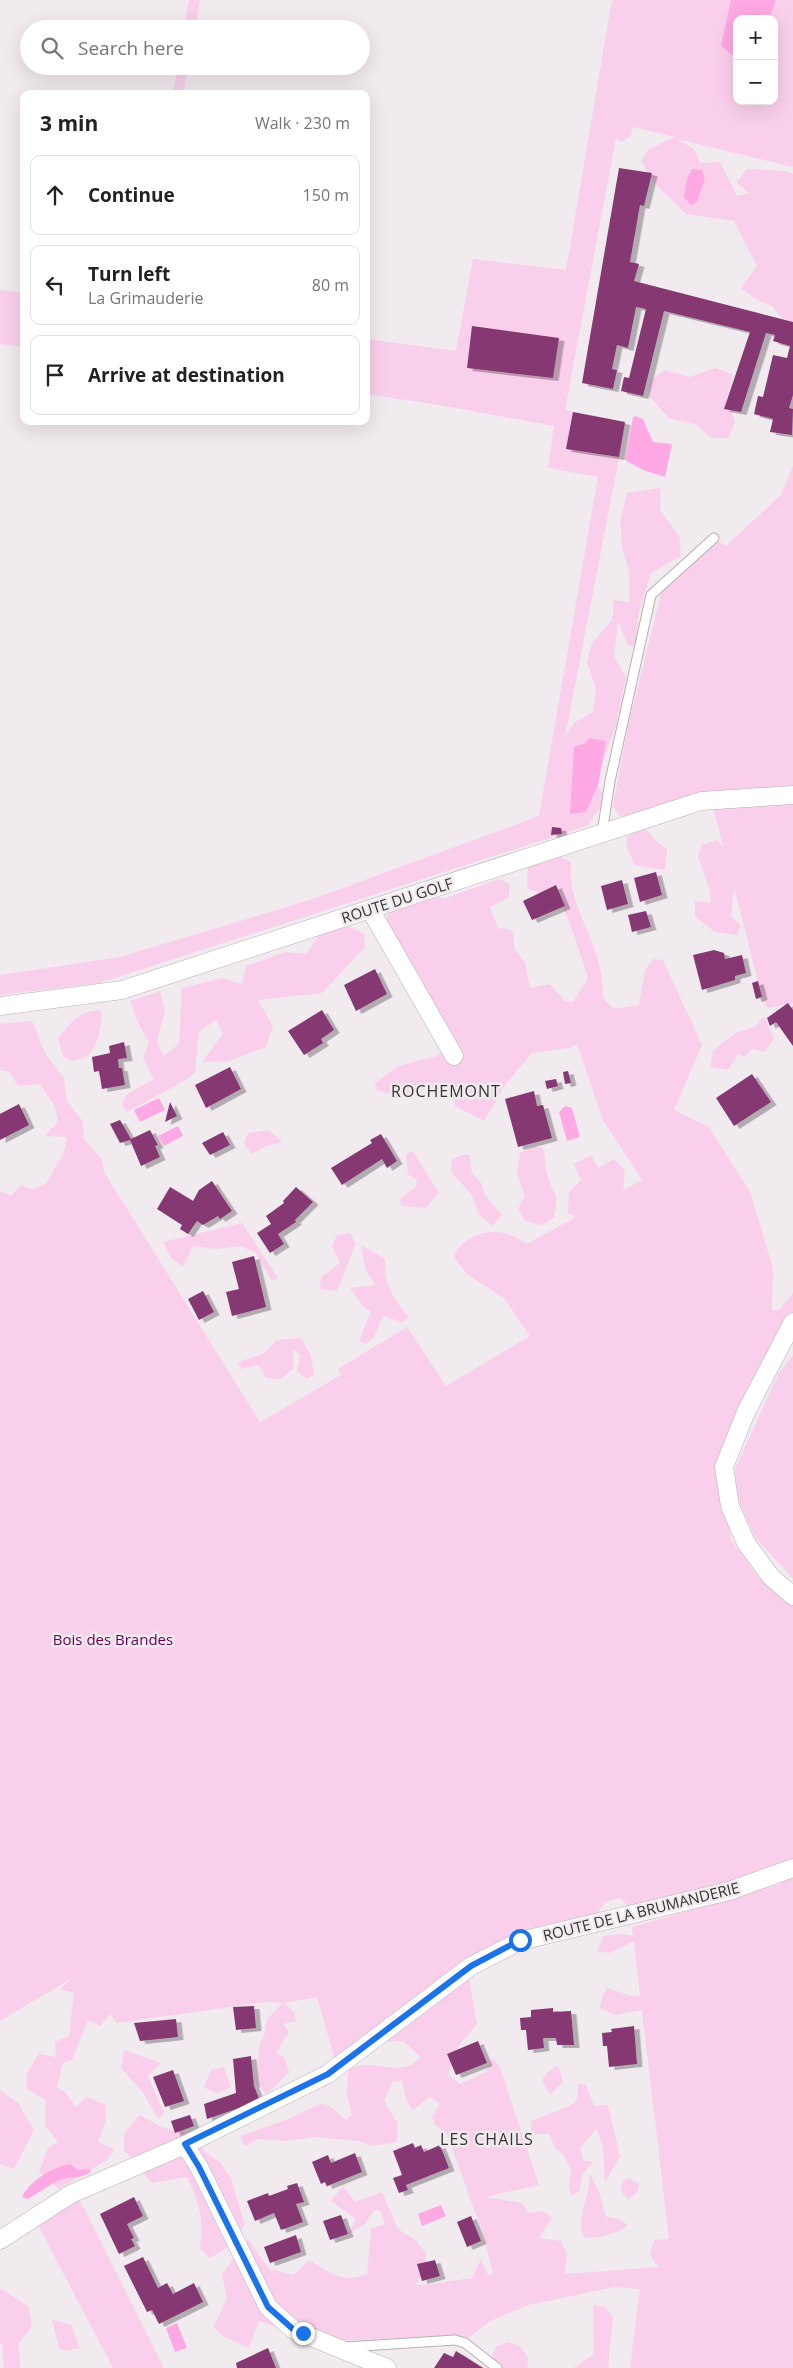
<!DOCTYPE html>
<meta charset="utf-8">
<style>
:root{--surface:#fff;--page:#f6f6f6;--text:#222;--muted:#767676;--line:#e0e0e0}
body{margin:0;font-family:"Open Sans",sans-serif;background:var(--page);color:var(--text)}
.controls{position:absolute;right:15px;top:15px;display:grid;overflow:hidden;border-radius:10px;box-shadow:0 5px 20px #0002}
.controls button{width:45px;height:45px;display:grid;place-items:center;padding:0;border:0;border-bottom:1px solid var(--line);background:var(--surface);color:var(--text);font:25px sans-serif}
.stop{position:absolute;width:15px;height:15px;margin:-11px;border:4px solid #1a73e8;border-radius:50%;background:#fff}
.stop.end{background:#1a73e8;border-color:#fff;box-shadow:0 1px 5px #0008}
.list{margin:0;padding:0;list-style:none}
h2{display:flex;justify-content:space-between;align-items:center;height:65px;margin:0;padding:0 20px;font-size:21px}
h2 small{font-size:16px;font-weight:400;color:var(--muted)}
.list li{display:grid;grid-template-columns:32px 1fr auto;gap:15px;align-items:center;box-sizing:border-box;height:80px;margin:0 10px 10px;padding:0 10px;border:1px solid var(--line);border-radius:10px}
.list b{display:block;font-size:19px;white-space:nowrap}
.list p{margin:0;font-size:16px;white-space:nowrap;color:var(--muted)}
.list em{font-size:16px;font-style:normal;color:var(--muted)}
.icon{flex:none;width:28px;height:28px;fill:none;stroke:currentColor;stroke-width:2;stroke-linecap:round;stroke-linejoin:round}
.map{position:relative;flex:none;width:793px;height:2368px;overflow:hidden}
.search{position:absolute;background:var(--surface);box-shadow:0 5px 20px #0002;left:20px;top:20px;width:350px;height:55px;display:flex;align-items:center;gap:12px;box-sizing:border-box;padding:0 18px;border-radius:28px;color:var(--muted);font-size:19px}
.panel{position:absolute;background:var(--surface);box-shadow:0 5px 20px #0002;left:20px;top:90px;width:350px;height:335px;border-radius:10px}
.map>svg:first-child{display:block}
</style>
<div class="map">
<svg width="793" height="2368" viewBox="0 0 793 2368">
<defs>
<filter id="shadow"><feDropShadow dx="5.5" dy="3" stdDeviation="0" flood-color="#0004"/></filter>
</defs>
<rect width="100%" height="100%" fill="#f1eaef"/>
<path fill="#facfeb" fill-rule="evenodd" d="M189,0h11l-5,29h-11z
M612,0h181v167l-116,-28 17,10 6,14 20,-1 17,34 12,-3 -13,-11 11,-13 40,2 6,3v148l-10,-3 -11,-13 -17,-7 -14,-11 16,-22 -23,-45 -48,-7 -31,-30 -14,-23 8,-12 26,-12 -42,-10 -2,9 -10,6 -5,-4 -51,272 61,12 -61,315 9,-14 19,-11 3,-23 -9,-27 5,-19 20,-23 2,-20 15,2v-30l-7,-25 -2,-26 7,-28 34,-5 -1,22 19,26 2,20 -30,17 -12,39 -4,34 -7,-1 -10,-23 -4,35 12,20 -10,48 -14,40 -4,20 8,15 -19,26 -488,157 -99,12v-20l120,-18 193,-58 226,-83 59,-339 -50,-9 6,-42 -109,-20 -79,-12v-55l90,12 17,-92 93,11zM737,19h37v82h-37z
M178,66h10l-5,28h-10z
M0,290l24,3v54l-24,-3z
M715,368l17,6 -5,26 8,21 -6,17h-18l-14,-13 -28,-7 -20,-22 1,-15 14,-11 26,7z
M793,466v537l-25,5 -5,-7 -29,-114 -3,29 10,10 -4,9 -22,-3 -20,-15v-16l16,2 -1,-12 -12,-35 4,-11 15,-5 7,8 -13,-48 -81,17 -10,-1 -7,-10 15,-80 33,-132 29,-35 24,-21 12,8 55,-51z
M645,827l10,14 12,8 -2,21 -30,-5 -9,-19 2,-12z
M557,855l14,7c0,10 0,22 2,31 11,38 31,62 30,105l11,11 25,-4 6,-35 8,-11 10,1 39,85 -28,65 35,17 41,65 23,76 -1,42h7l14,-17v46l-59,115 -10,49 7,37 27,37 35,28v260l-156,48 -18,-15 -14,4 -14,21 -124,46 10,55 -19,23 -10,28 12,9 26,-12 6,-14 8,9 39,118 -54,12 37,6 7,10 15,-2 8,7 -13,20 22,3 6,13 -2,20 95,-7 -5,-4 -5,-9 4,-14 15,-1 -27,-229 -28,5 -14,-7 2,-12 5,-8 25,8h8l-6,-55 -25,12 -12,-2 7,-15 18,-2 11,2 -1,-9 147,-43 14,-9v493h-163l10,-79 -26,-2 -85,18 -39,16 -24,19 -11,-5 -117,6 -62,-14 -17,-6 -10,27 -26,-12 -10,-9 14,-28 -5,-25 26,-35 21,30 25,6 15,-15c21,13 33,24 58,14l4,-46 14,-3 -5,-15 -6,1 -10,14 -16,9 8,-15 -25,-18 12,-15 12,16 27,-10 16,37 16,10 12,14 -2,18 -8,14c19,0 37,-5 56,-7l9,-19 7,16 5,-1 -9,-37 -37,-103 -12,-9 -3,-8 8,-13 -10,-7 -17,13 -7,-10 -4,-19h-9l-9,20 13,21v20l-25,4 -14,-5 -42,-4 -30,4 -28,-2 -13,7 -5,-10 51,-18 31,-15 9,4 15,13 6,-5 -5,-21 1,-24c3,-1 7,-4 10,-4 22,-4 46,11 63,-9l-18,-16 -34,2 -32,24 -20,-70 -33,6 10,9 2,9 -13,3 6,8 -13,21 9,5 4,14 -22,22 -10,-9 2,-40 5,-8 3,-18 16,-16 -19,-1 -147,21 -7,-9 -10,12 -12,-6 -16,40 -9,3 -6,24 9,6 10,14 10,-10 19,7 1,17 -8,21 16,7 -7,11 -48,29 -20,-17 9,-24 10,-6 -13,-17 1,-25 -20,-12 1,-15 12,-19 17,3 -1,-15 14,-6 5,-43 -14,-4 12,-11 -72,43v-830l11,5 10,-11 11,5 14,-7 18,-30 3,-16 -23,-1 14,-14 -3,-15 -15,-23 -22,2 -8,-14 -10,-2v-46l32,-3 13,32 19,25 3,23 16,21 1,17 18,21 2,12 156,250 81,-47 -3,-6 69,-42 39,59 84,-50 -26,-38 -36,-23 -14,-18c8,-21 35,-30 56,-22 6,2 12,6 17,9l49,-27 -8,-4 1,-21 12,-12 -7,-16 17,-9 7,13 16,-9 11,11 -2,20 19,-10 -39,-60 -26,-76 -7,4 -38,5 -27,32 -21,36 -29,-15 -3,-23 -54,13 -21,-6 -2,-7 23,-17 39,-10 18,-16 -73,-90c5,-48 6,-42 50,-56l11,5 56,-20 11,5 -2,14 -18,9 8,21 9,1 7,4v16l11,13 5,26 20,-4 15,17 8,1 15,-24 -18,-54 -12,-27 -31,-8 1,-23z
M333,927h17l14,7 1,13 -43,46 -64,7 15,26 -7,21 -37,14 -27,1 21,-28 -7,-14 -17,12 -4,40 -9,8 -59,32 -5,-8 4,-9 28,-16 -11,-21 6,-16 -9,-15 -10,-26 30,-10 5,20 -8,30 6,15 16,-12 3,-56 41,-10 19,6 4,-18 39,-14 21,2 13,-19z
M100,1010c4,11 -3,39 -13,46 -4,3 -11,4 -16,5l-8,-5 -5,-18c14,-16 19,-26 42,-28z
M764,1016l10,22 -9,14 -13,-3 -7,8 -7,-3 -10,16 -18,-3 3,-16 22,-18 20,-6z
M269,1130l13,12 -15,4 -15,8 -8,-10 4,-11z
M533,1147h9c5,10 2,17 5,27 7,24 13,15 7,44l-13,7 -16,-4 -7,-12 7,-13 -8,-22 3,-21z
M413,1151l26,42 -13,15 -25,-2 -1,-8 16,-11 1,-7 -9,-6 -2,-20z
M461,1155h8l3,18 10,11 3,11 17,20 -10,11 -14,-13 -6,-18 -20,-22 -1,-12z
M242,1223l36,55 -6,3 -16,-28 -16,-7 -23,3 -24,-3 -10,21 -12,-9 -8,-16z
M350,1233l6,11 -19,47 -17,-2 1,-12 19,-14 -8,-17 5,-11z
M361,1245l24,14c-1,27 8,38 24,59l-7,4 -19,-6 -9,21 -8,7 -7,-3 12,-29 -9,-7 -12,-17 25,-3 -10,-17z
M301,1338l10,18 3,19 -8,4 -9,-8 3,-16 -7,-7v21l-12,10 -15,-1 -8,-13 -17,4 -3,-7 25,-8 14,-14z
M793,1355v224l-38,-42 -18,-40 -2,-28 44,-96z
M124,2050l37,13 -13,13 16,37 -6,6 -14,-25 -23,-26z
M558,2065l5,17 -13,13 -8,-15 5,-7z
M224,2067l7,20 -14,7 -13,-7 7,-17z
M578,2083l8,2 8,21 14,-1 12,51 -15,26 -2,-35 -6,-19 -17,20 3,12 10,2 -10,12 -4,18 -8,3 -2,-8 2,-16 -8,-17 -8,-6 -6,-14h-18v-13l39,-15 8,-8z
M0,2090l18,13 16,27 -20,39 -14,-5z
M140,2115l21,12 35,8 10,18 14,9 11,17 14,46 -20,24 -15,9 -10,-9c4,-29 0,-45 -13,-72l-35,6 -28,-33v-17z
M590,2174l9,18 7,25 12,2 10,6c-12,10 -29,13 -44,13 -8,-21 6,-42 6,-64z
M629,2178l10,6 -2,8 -9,8 -7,-9 2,-10z
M78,2199l6,9 80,160h-51l-75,-143z
M0,2288l29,19 3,19 -13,17 1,25h-16l-2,-23 -2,-2z
M593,2305l12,2 8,10 -5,51h-35l21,-14z
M52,2320l19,5 9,23 -13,3 -8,-3z
M507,2342l12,3 9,12 -1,11h-33l-2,-13 4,-8z"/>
<path fill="#fea8e4" d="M731,0h45l-7,19h-32v40l-16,-13z
M692,169l10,1 3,9 -8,23 -6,3 -7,-8 3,-18z
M636,416l7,3 10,23 19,2 -7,33 -22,-7 -18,-10 8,-43z
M589,738l17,3 -8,44 -12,27 -16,2 4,-67 12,-4z
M159,1098l6,12 -25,12 -6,-12z
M565,1106l7,2 8,29 -13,4 -8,-29z
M178,1126l5,10 -19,10 -6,-10z
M70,2164l8,6 11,-1 2,3c-12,8 -23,3 -33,9 -11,5 -20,13 -31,18l-5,-2c6,-15 31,-30 48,-33z
M441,2205l5,11 -24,10 -4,-12z
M177,2323l10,25 -12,4 -9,-24z"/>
<path fill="#853971" filter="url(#shadow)" d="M619,168l33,5 -8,33 -4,-1 -10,57 9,2 -5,17 159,41v73l-4,13 4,1 -1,26 -22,-3 3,-13 -19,-5 4,-18 5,1 10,-42 14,3 3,-12 -17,-5 2,-6 -9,-2 -25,79 -17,-3 26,-77 -86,-21 -21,85 -22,-5 3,-14 5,1 17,-69 -10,-2 -8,41 -11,-3 -5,24 5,1 -4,19 -31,-6z
M472,326l87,12 -6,40 -86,-10z
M573,412l52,10 -6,35 -53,-8z
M552,827l9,1 1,6 -11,1z
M656,872l6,23 -22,7 -6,-24z
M622,880l6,24 -21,6 -6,-24z
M556,885l9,21 -33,14 -9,-19z
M646,911l5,16 -19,5 -4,-17z
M714,950l10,3 1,6 17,-4 4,18 -11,3v4l-33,10 -9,-35z
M375,969l12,25 -31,17 -12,-26z
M758,981l4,16 -6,2 -4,-16z
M788,1003l5,7v36l-17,-24 -6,4 -3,-8z
M322,1010l12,20 -13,9 2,4 -19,12 -16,-24z
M124,1042l3,16 -9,1 1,9h3l3,17 -23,4 -3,-18 -5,1 -2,-15 18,-4 -1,-7z
M230,1067l11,22 -35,19 -11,-23z
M568,1071l3,12 -6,1 -2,-12z
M752,1074l19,28 -37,24 -18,-28z
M556,1079l2,7 -11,3 -2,-8z
M534,1091l3,15 6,-1 9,33 -34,9 -13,-48z
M170,1102l7,14 -12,6z
M19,1104l10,21 -29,15v-26z
M120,1120l11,19 19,-9 8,15 -3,1 5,11 -19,9 -11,-26 -10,3 -10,-19z
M223,1132l7,13 -20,10 -8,-12z
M381,1134l16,27 -10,7 -5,-9 -40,26 -11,-17 41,-25 -2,-3z
M212,1181l20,30 -12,8 -2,-3 -15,9 -6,-4 -9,13 -8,-5 2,-4 -25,-16 13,-22 23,14 6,-11z
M296,1187l17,15 -18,18 1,2 -18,12 6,10 -14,9 -13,-20 14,-9 -5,-8 18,-13 -1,-2z
M254,1256l12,51 -34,9 -6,-24 13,-3 -7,-27z
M203,1291l11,21 -15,8 -11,-21z
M254,2006l2,22 -20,2 -3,-23z
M553,2008v4l18,-1 3,34h-17l-1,-7h-13l1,10 -16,2 -2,-20h-5l-1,-12 11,-1v-7z
M176,2019l2,18 -38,4 -6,-18z
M634,2026l3,38 -28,3 -2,-21h-4l-1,-13 10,-1 -1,-3z
M478,2041l9,22 -31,12 -9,-21z
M251,2056l3,30 6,15 -53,18 -3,-15 32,-11 -3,-34z
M173,2070l11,31 -19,6 -12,-30z
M190,2115l4,11 -19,7 -4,-12z
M413,2143l2,5 6,-3 3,7 16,-7 9,23 -43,17 2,5 -9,3 -6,-15 9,-3 -9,-24z
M355,2153l7,19 -35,14 -2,-4 -4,2 -9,-22 16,-7 3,8z
M297,2183l7,19 -8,2 7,18 -22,8 -7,-17 -19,8 -8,-20 21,-8 1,3 19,-7 -1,-3z
M134,2197l9,19 -16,8 7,14 -3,1 4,7 -16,8 -19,-40z
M341,2215l7,19 -18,6 -7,-19z
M471,2216l10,25 -14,6 -10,-25z
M296,2235l5,17 -31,11 -6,-16z
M143,2257l15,31 9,-5 6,11 21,-11 9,19 -44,22 -7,-14 -5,2 -23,-46z
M435,2260l5,16 -18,5 -5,-17z
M268,2348l8,20h-39l-1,-5z
M456,2351l27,17h-49l10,-15 9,4z"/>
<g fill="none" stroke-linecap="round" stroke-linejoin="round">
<g stroke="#b7b0b4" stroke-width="11">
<path id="service" d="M602,833l8,-52 41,-186 63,-57
M346,2347l109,-7 10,3 32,25"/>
</g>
<g stroke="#b7b0b4" stroke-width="19">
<path id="minor" d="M370,909l84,147
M0,1006l122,-16 579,-189 92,-6
M793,1322l-47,90 -22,55 6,39 16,37 25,34 22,19
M185,2145l14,22 69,140 26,23 93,38
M0,2240l71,-46 114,-49 143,-71 143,-108 49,-25 209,-50 64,-23"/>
</g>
<use href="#service" stroke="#fff" stroke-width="9"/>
<use href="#minor" stroke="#fff" stroke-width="18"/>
</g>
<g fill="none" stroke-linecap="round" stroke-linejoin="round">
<path stroke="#1a73e8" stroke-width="6" d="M303,2333l-9,-3 -26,-23 -69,-140 -14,-23 143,-70 143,-108 49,-26"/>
</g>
<g text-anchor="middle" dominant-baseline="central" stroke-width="5" stroke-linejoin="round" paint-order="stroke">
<g font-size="15" fill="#353334" stroke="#f1eaef">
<text transform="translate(397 900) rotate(-18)">ROUTE DU GOLF</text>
<text transform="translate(641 1911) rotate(-14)">ROUTE DE LA BRUMANDERIE</text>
</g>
<g font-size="15" fill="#690055" stroke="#f1eaef">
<text x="113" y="1639">Bois des Brandes</text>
</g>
<g font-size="16" letter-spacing="1" fill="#353334" stroke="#f1eaef">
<text x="446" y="1091">ROCHEMONT</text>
<text x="487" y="2139">LES CHAILS</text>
</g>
</g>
</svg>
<div class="controls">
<button>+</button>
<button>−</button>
</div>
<div class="stop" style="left:520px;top:1940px"></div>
<div class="stop end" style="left:303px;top:2333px"></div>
<div class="search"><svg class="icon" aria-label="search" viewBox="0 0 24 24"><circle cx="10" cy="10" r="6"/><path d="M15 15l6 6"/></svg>Search here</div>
<section class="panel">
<h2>3 min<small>Walk · 230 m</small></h2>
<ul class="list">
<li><svg class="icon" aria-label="ahead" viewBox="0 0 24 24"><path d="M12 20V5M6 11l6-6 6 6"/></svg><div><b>Continue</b></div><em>150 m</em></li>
<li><svg class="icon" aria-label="left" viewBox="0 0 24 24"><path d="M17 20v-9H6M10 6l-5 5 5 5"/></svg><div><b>Turn left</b><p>La Grimauderie</p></div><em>80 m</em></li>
<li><svg class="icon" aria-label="arrive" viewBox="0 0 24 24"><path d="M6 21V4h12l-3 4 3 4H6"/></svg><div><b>Arrive at destination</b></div></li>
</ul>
</section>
</div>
